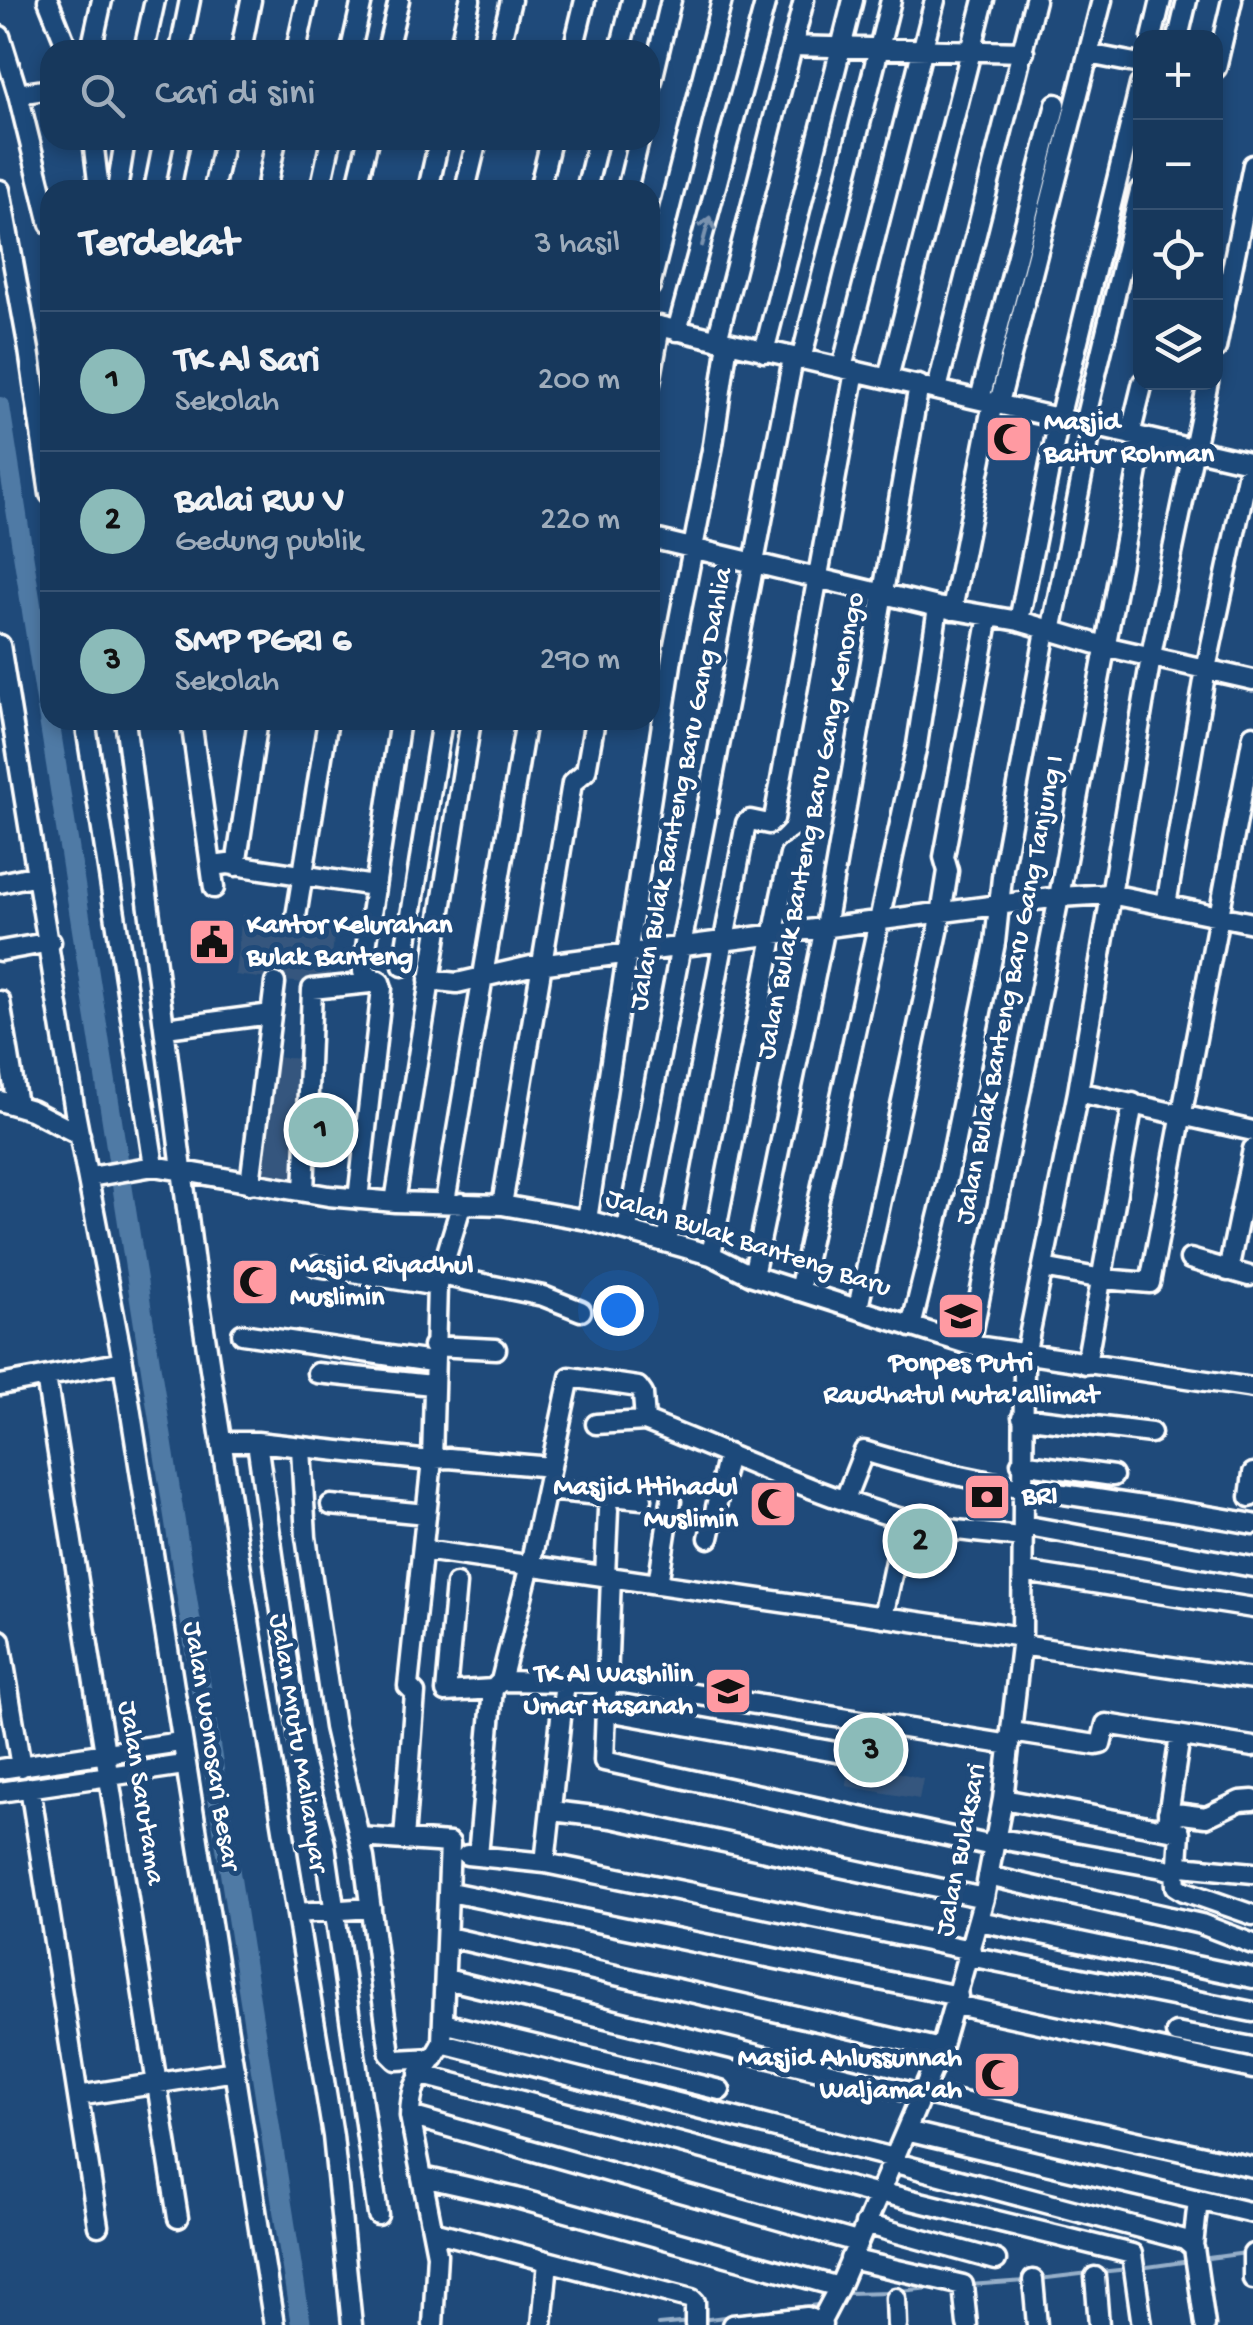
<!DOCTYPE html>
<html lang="id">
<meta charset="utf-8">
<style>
:root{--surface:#17385c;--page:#203f62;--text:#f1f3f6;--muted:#9eacbb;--line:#365272;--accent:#8bbbb9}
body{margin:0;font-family:"Gochi Hand",sans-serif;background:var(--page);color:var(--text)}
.controls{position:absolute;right:30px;top:30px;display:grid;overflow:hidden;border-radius:20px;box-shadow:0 5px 15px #0003}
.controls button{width:90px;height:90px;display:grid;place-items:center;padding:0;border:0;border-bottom:2px solid var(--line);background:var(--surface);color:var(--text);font:50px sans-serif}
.you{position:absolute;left:618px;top:1310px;width:35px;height:35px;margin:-25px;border:8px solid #fff;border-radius:50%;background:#1a73e8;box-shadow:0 0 0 15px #1a73e833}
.badge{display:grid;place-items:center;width:65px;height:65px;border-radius:50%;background:var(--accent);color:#111;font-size:32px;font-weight:700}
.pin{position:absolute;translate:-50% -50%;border:5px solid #fff;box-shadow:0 2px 10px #0006}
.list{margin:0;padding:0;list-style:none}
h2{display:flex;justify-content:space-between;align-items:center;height:130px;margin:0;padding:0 40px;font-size:42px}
h2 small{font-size:32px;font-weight:400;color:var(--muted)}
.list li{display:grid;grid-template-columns:65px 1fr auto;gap:30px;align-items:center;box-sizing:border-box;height:140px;padding:0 40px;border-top:2px solid var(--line)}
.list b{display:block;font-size:38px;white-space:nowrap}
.list p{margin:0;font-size:32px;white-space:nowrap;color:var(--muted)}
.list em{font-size:32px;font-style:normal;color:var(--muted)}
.icon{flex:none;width:55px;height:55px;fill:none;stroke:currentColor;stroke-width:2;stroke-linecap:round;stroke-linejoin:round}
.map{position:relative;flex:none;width:1253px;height:2325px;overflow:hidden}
.search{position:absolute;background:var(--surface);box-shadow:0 5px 15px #0003;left:40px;top:40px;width:620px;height:110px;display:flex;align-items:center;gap:25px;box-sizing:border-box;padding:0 35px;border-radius:30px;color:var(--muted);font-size:38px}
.panel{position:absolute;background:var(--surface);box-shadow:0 5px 15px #0003;left:40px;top:180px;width:620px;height:550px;border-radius:30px}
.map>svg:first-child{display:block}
</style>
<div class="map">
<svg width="1253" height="2325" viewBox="0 0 1253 2325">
<rect width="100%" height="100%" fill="#1f4a7a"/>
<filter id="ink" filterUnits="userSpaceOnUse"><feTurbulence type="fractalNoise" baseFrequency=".01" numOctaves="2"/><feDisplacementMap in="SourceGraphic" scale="20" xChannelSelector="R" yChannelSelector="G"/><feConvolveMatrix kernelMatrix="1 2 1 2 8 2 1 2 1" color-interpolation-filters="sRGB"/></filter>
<g filter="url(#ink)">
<path fill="#35577e" d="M242,915l17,2 1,4 75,10 -7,55 -93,-11z
M266,1057l42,2 -4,121 -51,-2z
M855,1724l36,5 -2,41 34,9 -4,20 -73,-13z"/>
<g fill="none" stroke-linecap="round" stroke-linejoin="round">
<path stroke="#96afc9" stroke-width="4" d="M1201,2259l45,-6
M1140,2268l50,-7
M1099,2272l30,-3
M1039,2279l50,-6
M969,2285l56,-4
M900,2291l41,-4
M848,2293l43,-1
M701,2320l124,-16
M658,2325l33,-3"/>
<path stroke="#507aa5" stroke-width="20" d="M0,407l301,1918"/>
<g stroke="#fff" stroke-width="25">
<path id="minor" d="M48,0l20,50
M0,36l18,58 32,130
M1152,38l9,-38
M1178,38l9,-38
M792,46l232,6
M91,50l11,-50
M144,50l11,-50
M180,50l10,-50
M241,50l10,-50
M296,50l11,-50
M351,50l11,-50
M387,50l12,-50
M459,50l11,-50
M499,50l12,-50
M573,50l12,-50
M620,50l12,-50
M1088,54l52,10
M1216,68l16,-68
M650,89l21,-89
M18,94l32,-5
M93,140l6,50
M0,190l29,160 21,144
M117,190l8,-50
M154,190l10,-50
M192,190l10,-50
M213,190l11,-50
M266,190l10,-50
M320,190l11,-50
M356,190l12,-50
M428,190l11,-50
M465,190l12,-50
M539,190l12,-50
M586,190l12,-50
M627,190l12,-50
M650,286l72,-286
M650,324l603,139
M677,331l89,-331
M717,340l87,-340
M1216,348l37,-183
M764,352l89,-352
M801,360l90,-360
M842,368l93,-368
M888,378l96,-378
M650,383l10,-57
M937,389l98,-389
M980,399l76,-295
M999,403l103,-403
M1084,424l56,-233
M1130,435l13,-53
M650,538l288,69 81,14 85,25 149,34
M952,610l41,-208
M1019,621l40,-202 81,-334
M1051,632l41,-206
M0,645l75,467 48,250 151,963
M85,720l69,446
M125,720l69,544 49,319 90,553 19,189
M191,720l23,168
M213,866l15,-2 146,22
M236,866l22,-146
M0,883l37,-8
M1166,905l40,-236 44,-207
M295,923l33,-203
M0,951l51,-9
M403,966l39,-246
M429,980l28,3 74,-17 528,-69 51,-3 143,29
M0,1001l17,104
M166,1028l105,-14
M1078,1092l175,39
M0,1101l31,9 49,25
M90,1177l64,-11 174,30 67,6 107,3 85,15 124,35 42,21 217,69 283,43
M250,1184l25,-201
M304,1192l8,-203 68,-7
M358,1199l24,-211 -2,-6 -17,-10v-4l37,-248
M395,1202l76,-482
M445,1202l81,-482
M502,1205l70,-422 14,-12 9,-51
M587,1220l86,-569 40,-206 15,-103
M627,1229l166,-871
M667,1242l79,-419 4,-3 19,4 5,-5 81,-448
M711,1255l70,-359 9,-41 13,-10
M1190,1259l59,17
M317,1266l120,20
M1043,1268l60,11 47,4 103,-548
M1228,1271l25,-122
M440,1275l103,21 38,15
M753,1276l72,-349 94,-542
M799,1291l118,-546 21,-138
M858,1308l81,-381 9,-56 -4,-14 45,-241
M911,1327l34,-138 50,-246 8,-75 43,-238
M242,1334l190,28
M970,1345l89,-448 85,-459
M433,1346l63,3
M1086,1364l47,-261
M317,1373l115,12
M46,1377l132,841
M0,1385l123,-23
M1022,1417l129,16
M596,1424l49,-3
M221,1442h36l164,18 28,-2 102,9
M257,1442l44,311 24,91 53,371
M301,1448l5,89 28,190 30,131 26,196 6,6 38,-2
M1021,1463l92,13
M546,1490l96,9
M1250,1497l3,-24
M845,1499l19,-48c126,40 259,48 389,73
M331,1505l95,9
M1023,1525l230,42
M709,1538l19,-84
M424,1550l598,87
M1024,1572l229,36
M605,1576l3,-66
M611,1577l-7,184 389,85
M456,1584l-10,108 47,-3
M658,1584l13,-83
M883,1617l21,-98
M0,1640l21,127
M1021,1645l232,34
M501,1681l124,2 385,62
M607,1711l240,43 8,-33
M1012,1732l84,13 5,-1 5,-20 147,23
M0,1769l180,-27
M30,1787l68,439
M0,1792l184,-27
M1003,1799l177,33 -2,31 4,3 71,7
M552,1811l60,7 372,80
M1168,1812l38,5 34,-16 13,-1
M1166,1829l14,-93
M359,1837l91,6 -8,200c-16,32 -31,31 -32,73l27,138 -4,71
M994,1838l169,30 12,4 1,14 8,5 69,24
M404,1839l11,-146 -7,-7 24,-226 5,-174 25,-83
M467,1855l78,8 426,87
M478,1856l15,-167 8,-8 29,-116 40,-188 68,10 5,7 2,27c85,33 169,73 257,98 40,11 81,14 121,18
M545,1863l20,-182
M988,1876l213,48 52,20
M450,1892l508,104
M297,1913l74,-5
M979,1921l274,57
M448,1937l493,112
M969,1956l284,56
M446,1979l475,116
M956,2005l297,64
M443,2023l277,67
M1176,2033l77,14
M442,2043l452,115
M419,2074l459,121
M922,2093l331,74
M78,2096l157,-25
M410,2116l447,126
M906,2131l347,82
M892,2162l293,78 9,8 11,77
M423,2177l93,21 323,89
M879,2192l253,62 10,71
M865,2224l131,36
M433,2231l259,68 3,3v23
M1193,2246l5,-46
M1253,2254v25
M850,2259l113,26 4,40
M1095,2277l4,48
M1033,2280l4,45
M896,2298l1,27
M542,2325l6,-63
M732,2325l75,-8 15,8
M819,2325l20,-38 102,-238 43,-151 19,-99 19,-162 2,-276 54,-269 75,-447 55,-263"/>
</g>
<use href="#minor" stroke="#1f4a7a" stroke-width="18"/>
</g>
<defs><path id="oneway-shaft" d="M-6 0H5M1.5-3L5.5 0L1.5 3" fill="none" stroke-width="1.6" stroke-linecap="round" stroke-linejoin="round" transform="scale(2.5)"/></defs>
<use stroke="#7992af" href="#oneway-shaft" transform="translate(706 231) rotate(-75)"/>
</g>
<defs>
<g id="mosque-square" transform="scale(2.5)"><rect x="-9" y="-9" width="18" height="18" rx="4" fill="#ff9aa2" stroke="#1f4a7a"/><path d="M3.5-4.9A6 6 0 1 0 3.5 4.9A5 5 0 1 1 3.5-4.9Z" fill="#111"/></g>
<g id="civic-square" transform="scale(2.5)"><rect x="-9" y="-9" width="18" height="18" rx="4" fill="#ff9aa2" stroke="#1f4a7a"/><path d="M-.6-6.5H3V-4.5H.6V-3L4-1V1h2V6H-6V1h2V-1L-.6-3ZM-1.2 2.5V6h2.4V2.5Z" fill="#111"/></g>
<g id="school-square" transform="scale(2.5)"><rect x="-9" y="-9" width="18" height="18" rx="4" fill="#ff9aa2" stroke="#1f4a7a"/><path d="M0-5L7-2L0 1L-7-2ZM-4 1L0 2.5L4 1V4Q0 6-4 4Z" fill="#111"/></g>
<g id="bank-square" transform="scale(2.5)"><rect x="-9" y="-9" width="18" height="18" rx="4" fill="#ff9aa2" stroke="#1f4a7a"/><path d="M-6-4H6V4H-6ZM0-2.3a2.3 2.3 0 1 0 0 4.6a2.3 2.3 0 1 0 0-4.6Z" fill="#111"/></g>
</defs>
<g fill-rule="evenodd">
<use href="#mosque-square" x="1009" y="439"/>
<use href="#civic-square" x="212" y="942"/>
<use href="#mosque-square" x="255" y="1282"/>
<use href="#school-square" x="961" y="1316"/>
<use href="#bank-square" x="987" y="1497"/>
<use href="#mosque-square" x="773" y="1504"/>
<use href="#school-square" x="728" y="1691"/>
<use href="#mosque-square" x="997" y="2075"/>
</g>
<g text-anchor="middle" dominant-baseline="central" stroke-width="10" stroke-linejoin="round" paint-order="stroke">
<g font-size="28" font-weight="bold" fill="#fff" stroke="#1f4a7a" text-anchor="start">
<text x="1044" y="423">Masjid<tspan x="1044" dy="32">Baitur Rohman</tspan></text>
<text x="247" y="926">Kantor Kelurahan<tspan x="247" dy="32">Bulak Banteng</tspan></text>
<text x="290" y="1266">Masjid Riyadhul<tspan x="290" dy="32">Muslimin</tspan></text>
<text x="961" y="1364" text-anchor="middle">Ponpes Putri<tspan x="961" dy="32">Raudhatul Muta'allimat</tspan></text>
<text x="738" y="1488" text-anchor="end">Masjid Ittihadul<tspan x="738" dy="32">Muslimin</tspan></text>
<text x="1022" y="1497">BRI</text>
<text x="693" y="1675" text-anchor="end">TK Al Washilin<tspan x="693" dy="32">Umar Hasanah</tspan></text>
<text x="962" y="2059" text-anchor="end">Masjid Ahlussunnah<tspan x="962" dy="32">Waljama'ah</tspan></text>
</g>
<g font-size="28" fill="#fff" stroke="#1f4a7a">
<text transform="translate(682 789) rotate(-79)">Jalan Bulak Banteng Baru Gang Dahlia</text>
<text transform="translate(812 826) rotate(-79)">Jalan Bulak Banteng Baru Gang Kenongo</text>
<text transform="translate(1011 990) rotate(-79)">Jalan Bulak Banteng Baru Gang Tanjung I</text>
<text transform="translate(748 1244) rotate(18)">Jalan Bulak Banteng Baru</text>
<text transform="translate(297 1743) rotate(81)">Jalan Mrutu Malianyar</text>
<text transform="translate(210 1746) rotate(81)">Jalan Wonosari Besar</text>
<text transform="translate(140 1793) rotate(81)">Jalan Sarutama</text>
<text transform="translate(962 1850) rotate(-79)">Jalan Bulaksari</text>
</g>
</g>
</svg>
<div class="controls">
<button>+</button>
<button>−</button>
<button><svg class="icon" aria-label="locate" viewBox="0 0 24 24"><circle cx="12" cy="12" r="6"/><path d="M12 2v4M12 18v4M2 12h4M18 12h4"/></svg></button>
<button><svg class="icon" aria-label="layers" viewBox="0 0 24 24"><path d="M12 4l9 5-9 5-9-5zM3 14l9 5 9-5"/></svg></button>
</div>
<div class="you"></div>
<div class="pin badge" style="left:321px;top:1130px">1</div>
<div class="pin badge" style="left:920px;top:1541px">2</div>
<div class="pin badge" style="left:871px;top:1750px">3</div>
<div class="search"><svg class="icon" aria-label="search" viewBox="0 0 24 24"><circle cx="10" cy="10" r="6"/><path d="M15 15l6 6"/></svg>Cari di sini</div>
<section class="panel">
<h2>Terdekat<small>3 hasil</small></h2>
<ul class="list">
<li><span class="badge">1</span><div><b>TK Al Sari</b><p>Sekolah</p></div><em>200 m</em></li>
<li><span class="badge">2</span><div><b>Balai RW V</b><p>Gedung publik</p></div><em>220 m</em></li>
<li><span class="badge">3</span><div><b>SMP PGRI 6</b><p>Sekolah</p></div><em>290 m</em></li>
</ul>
</section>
</div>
